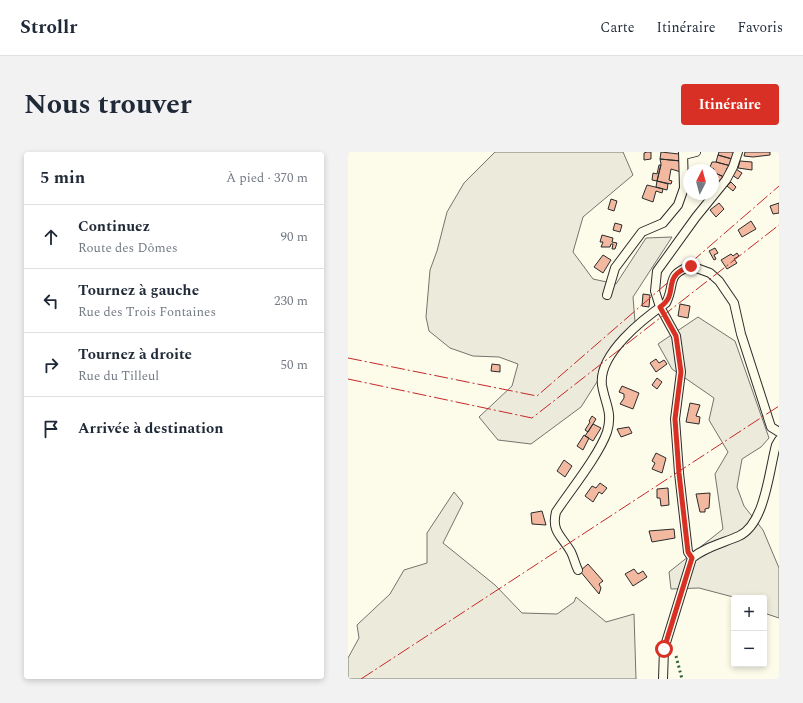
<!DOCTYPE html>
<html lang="fr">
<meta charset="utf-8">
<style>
:root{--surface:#fff;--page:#f2f2f3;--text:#1f2937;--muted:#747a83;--line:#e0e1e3;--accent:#d93025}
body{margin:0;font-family:Spectral,serif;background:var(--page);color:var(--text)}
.controls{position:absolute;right:12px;bottom:12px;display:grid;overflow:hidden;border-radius:4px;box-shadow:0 2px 6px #0003}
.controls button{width:36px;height:36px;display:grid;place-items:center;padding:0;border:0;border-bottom:1px solid var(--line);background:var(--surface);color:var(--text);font:20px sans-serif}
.compass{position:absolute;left:335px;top:12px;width:36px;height:36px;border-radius:50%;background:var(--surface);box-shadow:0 2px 6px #0003;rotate:6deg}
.stop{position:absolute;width:12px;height:12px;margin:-9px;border:3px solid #d93025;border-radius:50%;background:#fff}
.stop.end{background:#d93025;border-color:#fff;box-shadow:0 1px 4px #0008}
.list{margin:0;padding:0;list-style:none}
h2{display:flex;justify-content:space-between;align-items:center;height:52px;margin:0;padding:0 16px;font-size:17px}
h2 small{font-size:13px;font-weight:400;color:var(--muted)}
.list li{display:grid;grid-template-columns:26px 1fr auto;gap:12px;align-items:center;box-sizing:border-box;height:64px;padding:0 16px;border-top:1px solid var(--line)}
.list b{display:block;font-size:15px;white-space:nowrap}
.list p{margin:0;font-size:13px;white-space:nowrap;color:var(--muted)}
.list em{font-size:13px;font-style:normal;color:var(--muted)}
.icon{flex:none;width:22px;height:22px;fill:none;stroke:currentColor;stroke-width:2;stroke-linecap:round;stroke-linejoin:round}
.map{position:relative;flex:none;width:431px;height:527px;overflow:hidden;border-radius:4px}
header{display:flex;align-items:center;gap:24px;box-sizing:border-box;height:56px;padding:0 20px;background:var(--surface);border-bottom:1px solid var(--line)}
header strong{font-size:19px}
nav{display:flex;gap:22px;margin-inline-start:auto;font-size:14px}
.intro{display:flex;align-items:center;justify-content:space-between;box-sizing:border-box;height:96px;padding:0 24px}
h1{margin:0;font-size:28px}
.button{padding:10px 18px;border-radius:4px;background:var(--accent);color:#fff;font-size:14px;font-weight:700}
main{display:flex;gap:24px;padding:0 24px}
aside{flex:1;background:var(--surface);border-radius:4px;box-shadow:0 2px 6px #0003}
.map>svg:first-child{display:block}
</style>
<header>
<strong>Strollr</strong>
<nav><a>Carte</a><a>Itinéraire</a><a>Favoris</a></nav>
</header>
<div class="intro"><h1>Nous trouver</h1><a class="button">Itinéraire</a></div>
<main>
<aside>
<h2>5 min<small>À pied · 370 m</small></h2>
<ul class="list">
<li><svg class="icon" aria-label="ahead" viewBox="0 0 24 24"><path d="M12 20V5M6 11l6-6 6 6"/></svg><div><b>Continuez</b><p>Route des Dômes</p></div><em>90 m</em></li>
<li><svg class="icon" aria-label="left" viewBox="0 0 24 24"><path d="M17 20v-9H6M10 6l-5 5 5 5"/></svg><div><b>Tournez à gauche</b><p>Rue des Trois Fontaines</p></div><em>230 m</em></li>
<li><svg class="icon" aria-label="right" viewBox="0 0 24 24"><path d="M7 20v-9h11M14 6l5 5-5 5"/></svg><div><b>Tournez à droite</b><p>Rue du Tilleul</p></div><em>50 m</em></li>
<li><svg class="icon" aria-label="arrive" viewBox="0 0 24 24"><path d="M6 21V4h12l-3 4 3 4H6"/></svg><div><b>Arrivée à destination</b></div></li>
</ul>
</aside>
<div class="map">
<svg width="431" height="527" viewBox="0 0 431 527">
<rect width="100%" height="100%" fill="#fdfbea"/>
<path fill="#ecebdb" stroke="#74746e" d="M147,0h128l10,23 -50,42 -10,35 20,27 23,5 30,-46 26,-1 -39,60 2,25 -54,85 -50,37 -33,-4 -19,-23 33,-31 6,-22 -19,-7 -26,-1 -23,-8 -21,-17 -3,-14 4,-47 7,-19 10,-39 17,-29z
M350,165l37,24 34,97 -8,9 -19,12 -5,28 7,19 19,24 16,38v50l-15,-5v-15h-27l-38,-10 -28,1 -2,-17 54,-43 -8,-55 13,-22 -19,-32 5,-22 -42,-29 -14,-25z
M106,340l9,11 -20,40 52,42 27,28 35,1 17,-12 2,-5 30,25 28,-8 2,65h-288v-21l11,-20 -2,-13 33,-31 14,-24 23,-7v-30z"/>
<path fill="#f2b8a0" stroke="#2b2b2b" d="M299,0h4v7l-7,1v-7z
M313,0l18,2 1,-2 1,9 -21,-2z
M371,0h15l-2,7 -14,-4z
M397,0h25v3l-17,2 -9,-1z
M370,3l14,4 -1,7 -15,-4z
M312,7l21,2v11l-10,-3 -2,11 3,1 -1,3 -14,-3 4,-17z
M392,9l12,1v8l-14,-2z
M364,10h4l15,4 -1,3 -3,-1 -3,9 -11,-5 1,-3 -4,-2z
M311,13h2l-4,16 -5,-1 1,-7 4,1z
M388,17l6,4 -4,6 -6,-4z
M365,20l11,5 -5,6 -6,-2z
M309,29l11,3 -1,6 -11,-3z
M383,30l5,5 -3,4 -6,-5z
M299,33l16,4 -1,4 -6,-2 -3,11 -11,-4z
M263,47l6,2 -3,10 -6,-2z
M371,51l5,6 -8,8 -6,-7z
M431,51v10l-6,1 -3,-8z
M403,69l5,8 -14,8 -4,-7z
M267,71l7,2 -2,7 -7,-2z
M254,83l11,3 -1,4 5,1 -2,6h-3l1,-5h-2l-1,3h-9l2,-5h-3z
M367,96l3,5 -4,2 2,4 -2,1 -5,-9z
M389,101l2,3 -5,3 3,4 -10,6 -6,-9 10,-6 2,2z
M255,103l8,5 -8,13 -9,-6z
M295,142l7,1 -1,12 -7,-1z
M332,152l10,2 -2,12 -10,-2z
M308,207l3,4 5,-3 3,4 -11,8 -6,-9z
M144,212l8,1v7l-9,-1z
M309,226l5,4 -5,7 -5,-4z
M274,234l17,7 -6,16 -13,-5 4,-6v-4l-5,-2z
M342,251l10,2 -4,11 4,1 -1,7 -13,-2z
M244,264l4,3 -8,13 -3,-2 5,-8 -1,-1z
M245,272l8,4 -8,13 -8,-5z
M281,275l3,6 -11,4 -4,-8z
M236,283l5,3 -6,12 -6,-4z
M308,301l10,5 -4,15 -10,-4 3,-6 -3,-2z
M216,308l8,6 -7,11 -8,-6z
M252,331l7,5 -5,6 -3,-2 -6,10 -8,-6 7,-10 4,2z
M320,336l1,17 -8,1 -1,-8h-3v-9z
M362,341l-1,15 -4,1v3h-5l-4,-18z
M194,359l4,14 -14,-1 -1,-11z
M326,377l1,9 -23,4 -3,-11z
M240,412l15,17 -4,3 2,4 -2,6 -19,-23z
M286,417l4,5 5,-3 4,6 -14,9 -8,-12z"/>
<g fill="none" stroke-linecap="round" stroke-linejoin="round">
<g stroke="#2b2b2b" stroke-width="10">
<path id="minor" d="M336,3l12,-3
M259,143l8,-27 27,-36 21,-9 15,-18 6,-17 -1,-36
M344,406l-4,-6 -9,-79 -4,-54 6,-47 -5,-36 -16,-29 -5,-16 2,-20 39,-54 30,-37 7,-13 5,-15
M230,418c-3,-6 -4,-12 -7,-18 -9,-16 -20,-20 -15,-40 14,-21 43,-57 51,-80 6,-20 -2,-28 -5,-47 -4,-31 41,-66 64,-82 10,-20 -1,-28 25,-37l19,7 9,8 15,22 7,31 30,93 8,5
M315,527l1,-30 28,-91c13,-11 31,-15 47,-22 26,-12 30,-65 37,-91l3,-5"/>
</g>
<use href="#minor" stroke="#fdfbea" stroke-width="8"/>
<path stroke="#34623c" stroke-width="3" stroke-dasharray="2 3" stroke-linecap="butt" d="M328,504l6,23"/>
<path stroke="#c62828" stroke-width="1" stroke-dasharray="14 3 2 3" stroke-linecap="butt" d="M0,206l189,38 242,-210
M0,227l184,39 247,-193
M13,527l418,-273"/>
</g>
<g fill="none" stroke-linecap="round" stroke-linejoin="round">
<path stroke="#d93025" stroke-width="5" d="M316,497l28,-91 -4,-6 -9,-79 -4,-54 6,-47 -5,-36 -16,-29c21,-14 -1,-30 31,-41"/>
</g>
</svg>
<div class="controls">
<button>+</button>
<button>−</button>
</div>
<svg class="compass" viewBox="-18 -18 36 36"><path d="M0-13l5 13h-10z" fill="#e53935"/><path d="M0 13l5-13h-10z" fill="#747a83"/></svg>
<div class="stop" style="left:316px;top:497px"></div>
<div class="stop end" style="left:343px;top:114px"></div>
</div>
</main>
